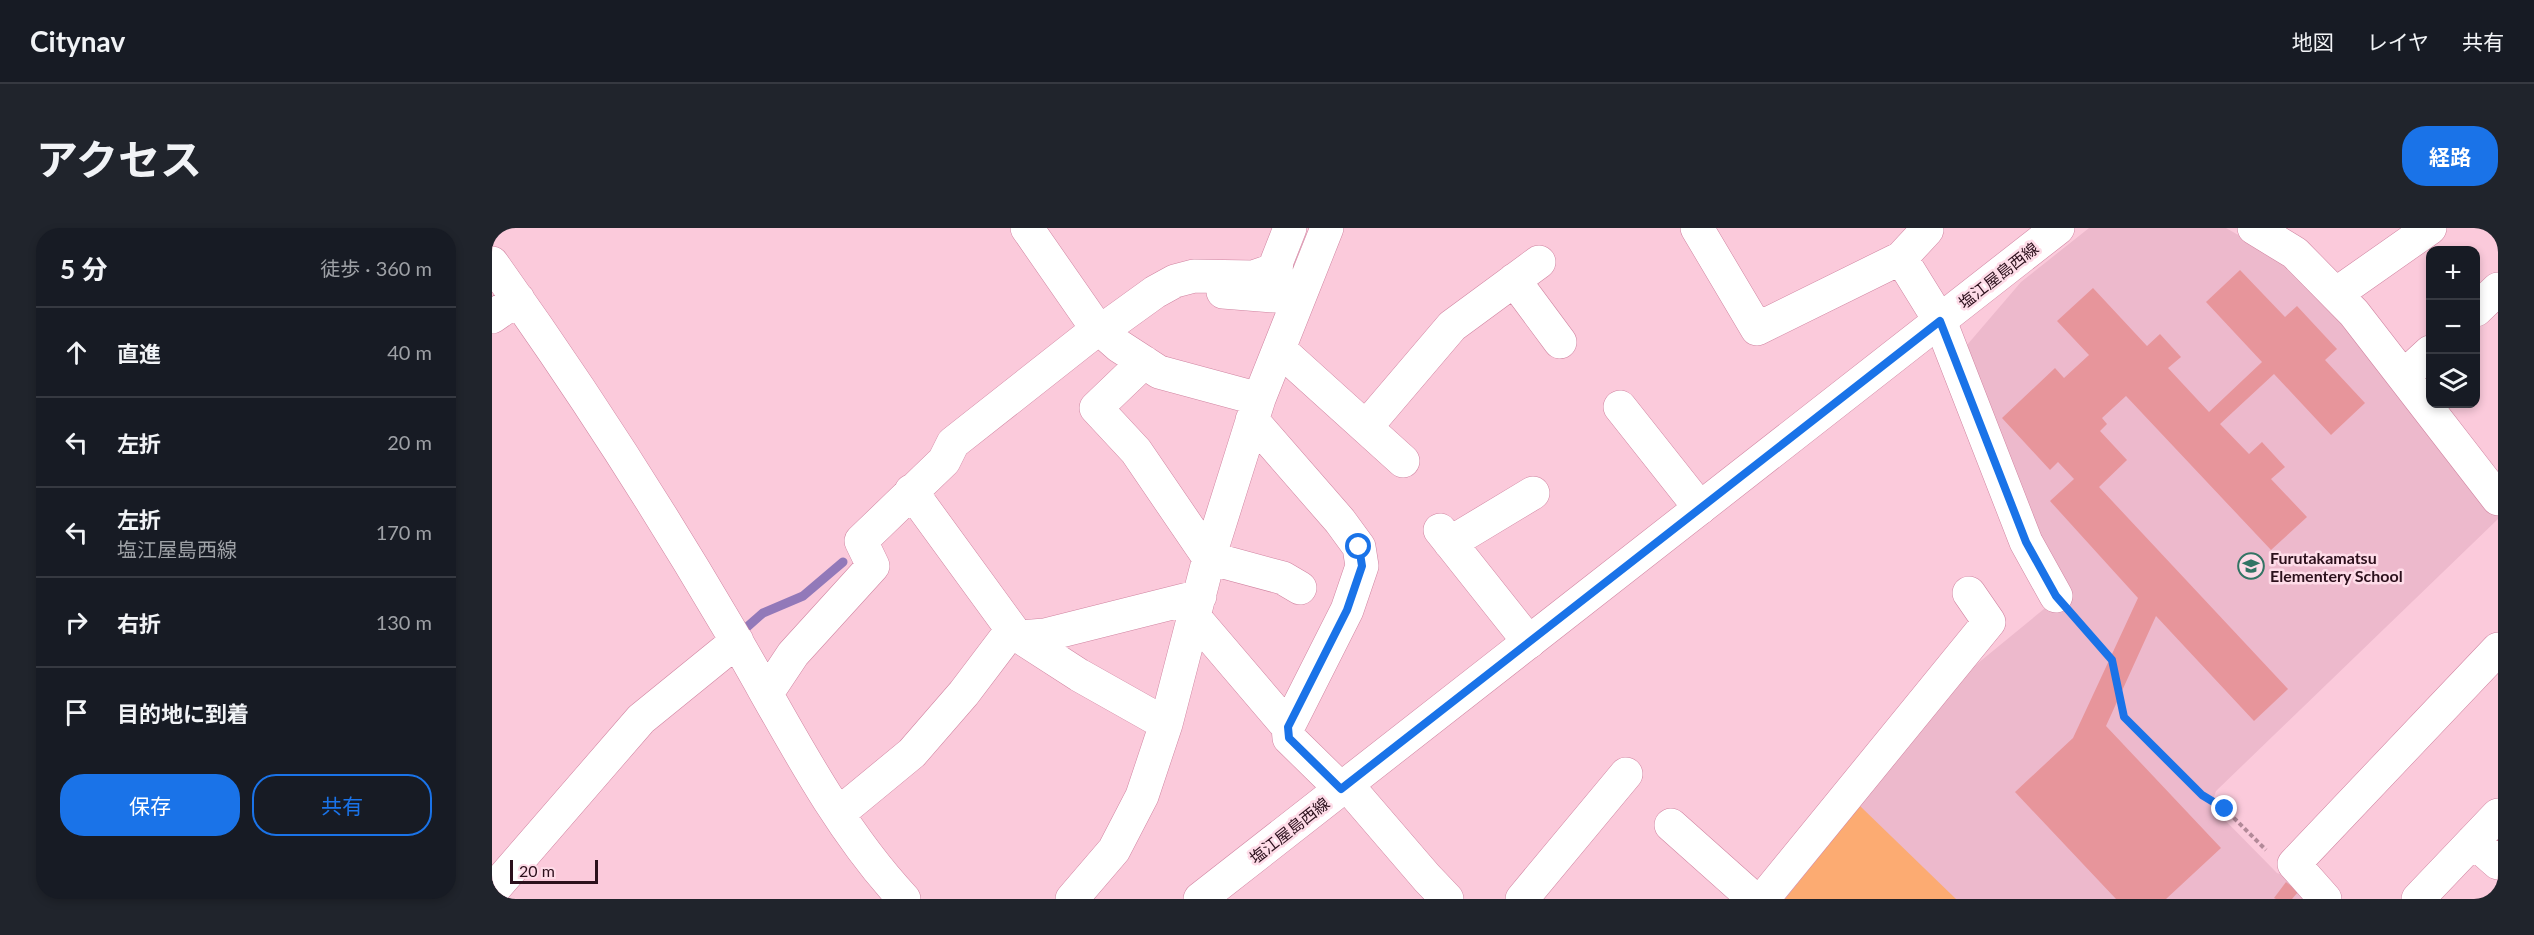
<!DOCTYPE html>
<html lang="ja">
<meta charset="utf-8">
<style>
:root{--surface:#171b24;--page:#20242c;--text:#f1f3f6;--muted:#9ea1a6;--line:#363941;--accent:#1a73e8}
body{margin:0;font-family:Lato,"Noto Sans JP",sans-serif;background:var(--page);color:var(--text)}
.controls{position:absolute;right:18px;top:18px;display:grid;overflow:hidden;border-radius:12px;box-shadow:0 3px 9px #0003}
.controls button{width:54px;height:54px;display:grid;place-items:center;padding:0;border:0;border-bottom:2px solid var(--line);background:var(--surface);color:var(--text);font:30px sans-serif}
.scale{position:absolute;left:18px;bottom:15px;width:88px;box-sizing:border-box;padding-left:6px;border:3px solid #2c101c;border-top:0;font-size:16px;line-height:21px;white-space:nowrap;color:#2c101c;-webkit-text-stroke:4px #fedce8;paint-order:stroke}
.stop{position:absolute;width:18px;height:18px;margin:-14px;border:4px solid #1a73e8;border-radius:50%;background:#fff}
.stop.end{background:#1a73e8;border-color:#fff;box-shadow:0 2px 6px #0008}
.list{margin:0;padding:0;list-style:none}
h2{display:flex;justify-content:space-between;align-items:center;height:78px;margin:0;padding:0 24px;font-size:26px}
h2 small{font-size:20px;font-weight:400;color:var(--muted)}
.list li{display:grid;grid-template-columns:39px 1fr auto;gap:18px;align-items:center;box-sizing:border-box;height:90px;padding:0 24px;border-top:2px solid var(--line)}
.list b{display:block;font-size:22px;white-space:nowrap}
.list p{margin:0;font-size:20px;white-space:nowrap;color:var(--muted)}
.list em{font-size:20px;font-style:normal;color:var(--muted)}
.actions{display:flex;gap:12px;padding:18px 24px}
.actions a{flex:1;padding:14px 0;border:2px solid var(--accent);border-radius:24px;text-align:center;font-size:21px;color:var(--accent)}
.actions .main{background:var(--accent);color:#fff}
.icon{flex:none;width:33px;height:33px;fill:none;stroke:currentColor;stroke-width:2;stroke-linecap:round;stroke-linejoin:round}
.map{position:relative;flex:none;width:2006px;height:671px;overflow:hidden;border-radius:24px}
header{display:flex;align-items:center;gap:36px;box-sizing:border-box;height:84px;padding:0 30px;background:var(--surface);border-bottom:2px solid var(--line)}
header strong{font-size:28px}
nav{display:flex;gap:33px;margin-inline-start:auto;font-size:21px}
.intro{display:flex;align-items:center;justify-content:space-between;box-sizing:border-box;height:144px;padding:0 36px}
h1{margin:0;font-size:42px}
.button{padding:15px 27px;border-radius:24px;background:var(--accent);color:#fff;font-size:21px;font-weight:700}
main{display:flex;gap:36px;padding:0 36px}
aside{flex:1;background:var(--surface);border-radius:24px;box-shadow:0 3px 9px #0003}
.map>svg:first-child{display:block}
</style>
<header>
<strong>Citynav</strong>
<nav><a>地図</a><a>レイヤ</a><a>共有</a></nav>
</header>
<div class="intro"><h1>アクセス</h1><a class="button">経路</a></div>
<main>
<aside>
<h2>5 分<small>徒歩 · 360 m</small></h2>
<ul class="list">
<li><svg class="icon" aria-label="ahead" viewBox="0 0 24 24"><path d="M12 20V5M6 11l6-6 6 6"/></svg><div><b>直進</b></div><em>40 m</em></li>
<li><svg class="icon" aria-label="left" viewBox="0 0 24 24"><path d="M17 20v-9H6M10 6l-5 5 5 5"/></svg><div><b>左折</b></div><em>20 m</em></li>
<li><svg class="icon" aria-label="left" viewBox="0 0 24 24"><path d="M17 20v-9H6M10 6l-5 5 5 5"/></svg><div><b>左折</b><p>塩江屋島西線</p></div><em>170 m</em></li>
<li><svg class="icon" aria-label="right" viewBox="0 0 24 24"><path d="M7 20v-9h11M14 6l5 5-5 5"/></svg><div><b>右折</b></div><em>130 m</em></li>
<li><svg class="icon" aria-label="arrive" viewBox="0 0 24 24"><path d="M6 21V4h12l-3 4 3 4H6"/></svg><div><b>目的地に到着</b></div></li>
</ul>
<div class="actions"><a class="main">保存</a><a>共有</a></div>
</aside>
<div class="map">
<svg width="2006" height="671" viewBox="0 0 2006 671">
<rect width="100%" height="100%" fill="#fbcadb"/>
<path fill="#edb9cc" d="M1597,0h137l63,36 98,111 111,140v4l-282,272 -5,15 66,67 15,5 17,21h-531l166,-208 122,-100 -28,-50 -77,-189 60,-70z"/>
<path fill="#fcab72" d="M1368,578l96,93h-171z"/>
<g fill="none" stroke-linecap="round" stroke-linejoin="round">
<path stroke="#9279b9" stroke-width="9" d="M255,399l16,-14 40,-17 40,-34"/>
</g>
<path fill="#e7959b" d="M1748,42l45,47 12,-11 40,43 -12,11 40,43 -34,32 -57,-61 -54,50 29,30 13,-12 23,25 -14,12 36,38 -36,33 -145,-154 -24,22 5,6 -7,7 27,29 -28,27 189,202 -34,32 -98,-105 -50,110 115,122 -55,51h-50l-101,-107 58,-54 65,-140 -88,-97 24,-22 -16,-17 -8,8 -48,-52 53,-50 9,10 25,-23 -32,-34 36,-33 54,58 13,-12 21,23 -13,11 41,44 53,-50 -56,-60z
M1794,654l12,10 -6,7h-16l-2,-1z"/>
<g fill="none" stroke-linecap="round" stroke-linejoin="round">
<g stroke="#d084a1" stroke-width="34">
<path id="minor" d="M535,0l66,95 26,23 40,26 100,27 68,-171
M1205,0l60,101 144,-71
M1434,0l1,2 -26,28 39,63 86,221 30,54
M1762,0l41,25 59,60 144,186
M0,35c84,117 162,238 235,362 54,91 104,196 177,274
M1022,52l46,62
M782,61l3,-28 13,-33
M731,64l51,4
M1844,66l94,-66
M1984,82l22,-21
M0,89l26,-18
M609,103l54,-39 20,-11 19,-5 59,1 23,-8
M787,121l124,112
M652,134l-48,46 40,43 73,107 74,20 17,10
M1912,148l26,-24
M1128,179l80,101
M760,192l88,101 19,26 3,19 -15,44 -59,117 1,11 52,51
M874,199l86,-101 87,-64
M419,263l105,144
M948,302l89,112
M958,315l83,-50
M703,390l93,109
M528,409l25,-2 155,-39
M275,465l26,-39 80,-88 -12,-25 83,-80 9,-18 146,-115
M855,557l80,93 20,21
M346,586l74,-61 52,-60 47,-62 68,44 87,49
M1179,597l83,74
M1981,613l25,22
M0,663l149,-172 96,-78
M580,671l42,-49 28,-54 24,-72 43,-166 50,-159
M1030,671l104,-125
M1271,671l226,-277 -20,-29
M1833,671l-31,-35 204,-215
M1926,671l80,-84"/>
</g>
<g stroke="#d084a1" stroke-width="34">
<path id="major" d="M708,671l858,-671"/>
</g>
<path stroke="#b28998" stroke-width="4" stroke-dasharray="4.5 3" stroke-linecap="butt" d="M1584,391l36,41 12,57 78,78 23,14 41,41"/>
<use href="#minor" stroke="#fff" stroke-width="33"/>
<use href="#major" stroke="#fff" stroke-width="33"/>
</g>
<g fill="none" stroke-linecap="round" stroke-linejoin="round">
<path stroke="#1a73e8" stroke-width="8" d="M867,319l3,19 -15,44 -59,117 1,11 52,51 599,-468 86,221 30,54 56,64 12,57 78,78 23,14"/>
</g>
<defs>
<g id="school-ring" transform="scale(1.35)"><circle r="9.5" fill="#fedce8" stroke="#327464" stroke-width="1.5"/><path d="M0-5L7-2L0 1L-7-2ZM-4 1L0 2.5L4 1V4Q0 6-4 4Z" fill="#327464"/></g>
</defs>
<g fill-rule="evenodd">
<use href="#school-ring" x="1759" y="338"/>
</g>
<g text-anchor="middle" dominant-baseline="central" stroke-width="5" stroke-linejoin="round" paint-order="stroke">
<g font-size="16" fill="#2c101c" stroke="#fedce8">
<text transform="translate(1506 47) rotate(-38)">塩江屋島西線</text>
<text transform="translate(797 602) rotate(-38)">塩江屋島西線</text>
</g>
<g font-size="16" font-weight="bold" fill="#2c101c" stroke="#fedce8" text-anchor="start">
<text x="1778" y="329">Furutakamatsu<tspan x="1778" dy="18">Elementery School</tspan></text>
</g>
</g>
</svg>
<div class="controls">
<button>+</button>
<button>−</button>
<button><svg class="icon" aria-label="layers" viewBox="0 0 24 24"><path d="M12 4l9 5-9 5-9-5zM3 14l9 5 9-5"/></svg></button>
</div>
<div class="scale">20 m</div>
<div class="stop" style="left:867px;top:319px"></div>
<div class="stop end" style="left:1733px;top:581px"></div>
</div>
</main>
